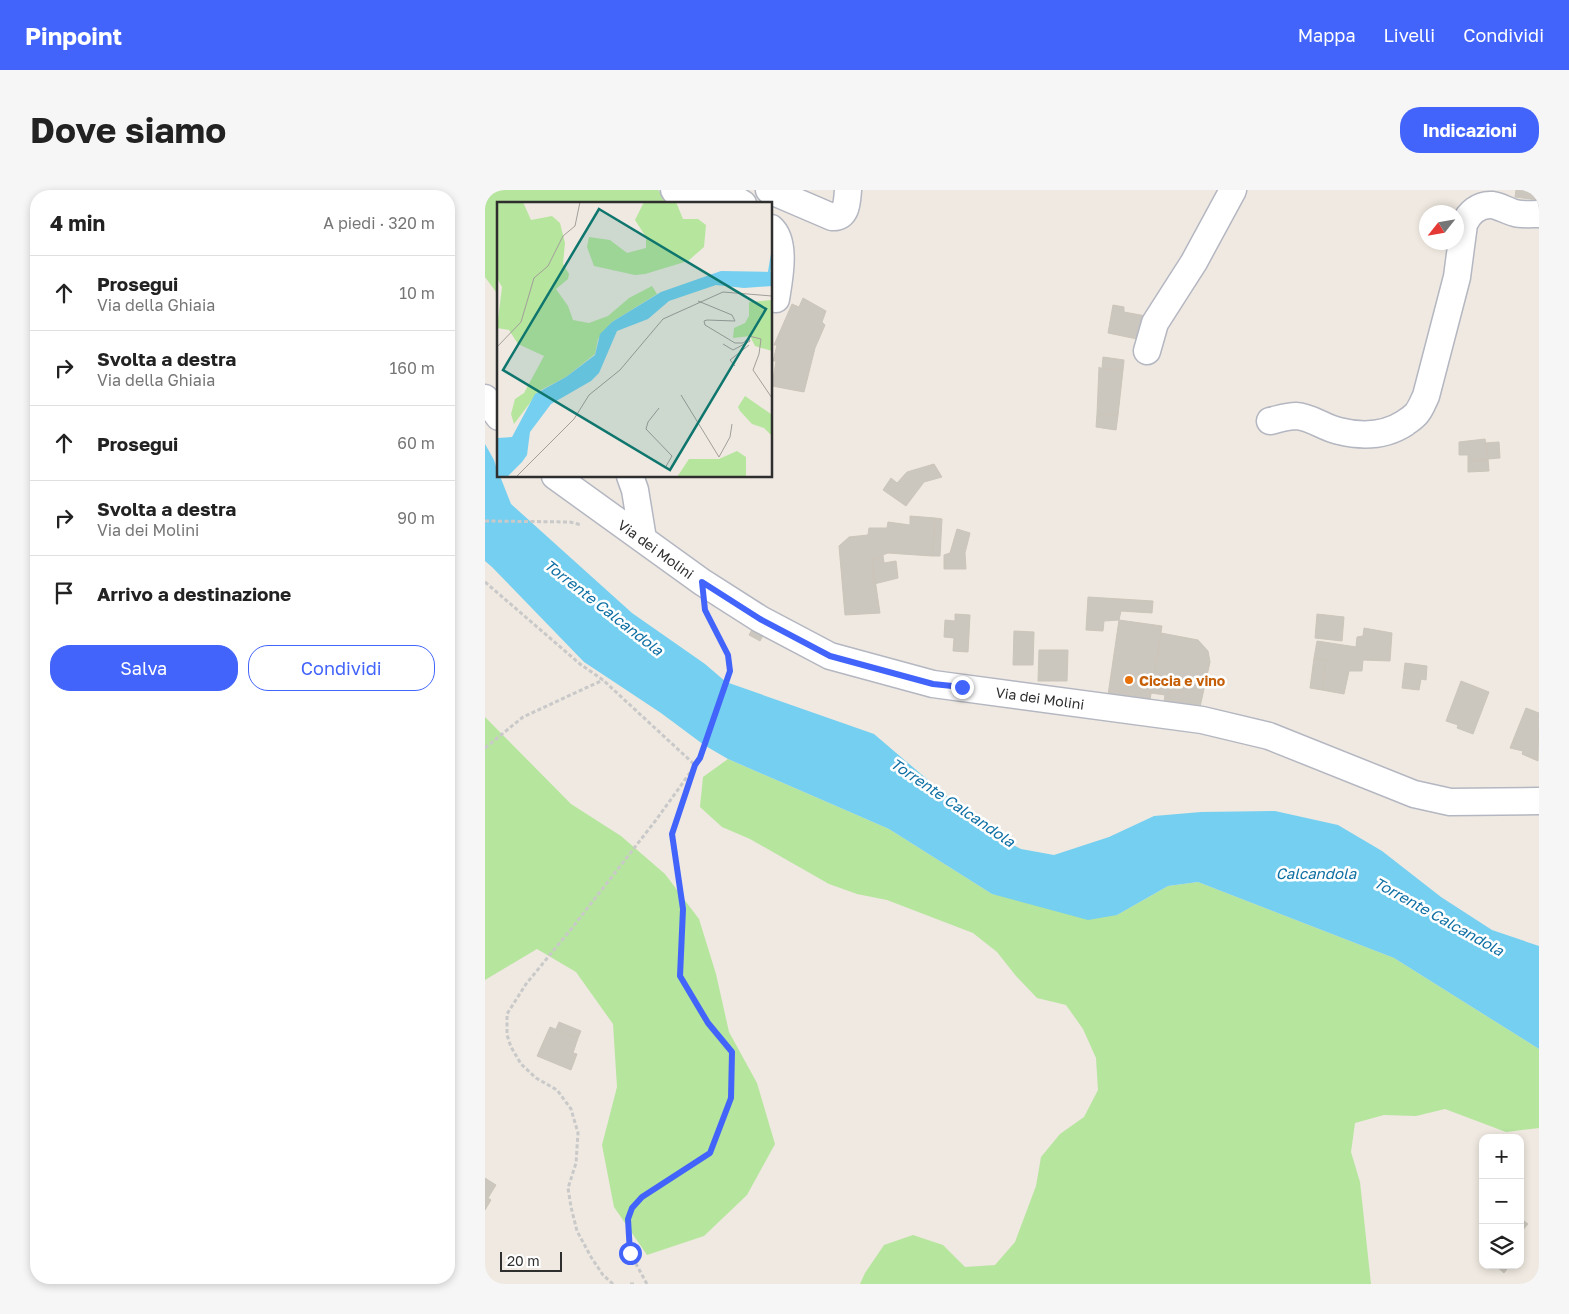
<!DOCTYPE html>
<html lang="it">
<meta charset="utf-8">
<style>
:root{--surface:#fff;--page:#f6f6f6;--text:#222;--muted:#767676;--line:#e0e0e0;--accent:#4264fb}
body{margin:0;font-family:"Golos Text",sans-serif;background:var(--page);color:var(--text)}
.controls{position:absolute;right:15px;bottom:15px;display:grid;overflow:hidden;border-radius:10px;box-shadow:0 2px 8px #0003}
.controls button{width:45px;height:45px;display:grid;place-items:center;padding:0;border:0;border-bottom:1px solid var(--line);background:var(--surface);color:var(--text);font:25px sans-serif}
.compass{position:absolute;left:934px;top:15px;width:45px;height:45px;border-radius:50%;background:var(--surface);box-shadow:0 2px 8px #0003;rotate:239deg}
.scale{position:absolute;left:15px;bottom:12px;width:62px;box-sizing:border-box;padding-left:5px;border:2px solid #2e2e2e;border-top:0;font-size:14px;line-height:18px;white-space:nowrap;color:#2e2e2e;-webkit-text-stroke:4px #fff;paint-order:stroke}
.stop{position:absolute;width:15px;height:15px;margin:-11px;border:4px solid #4264fb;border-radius:50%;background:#fff}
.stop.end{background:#4264fb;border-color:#fff;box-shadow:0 1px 5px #0008}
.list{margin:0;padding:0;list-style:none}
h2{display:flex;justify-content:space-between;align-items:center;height:65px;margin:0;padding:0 20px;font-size:21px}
h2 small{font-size:16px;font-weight:400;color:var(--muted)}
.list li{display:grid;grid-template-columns:32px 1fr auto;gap:15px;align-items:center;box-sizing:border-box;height:75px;padding:0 20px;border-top:1px solid var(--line)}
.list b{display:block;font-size:19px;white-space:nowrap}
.list p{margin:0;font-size:16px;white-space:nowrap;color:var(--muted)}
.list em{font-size:16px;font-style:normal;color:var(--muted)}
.actions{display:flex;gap:10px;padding:15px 20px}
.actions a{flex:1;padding:11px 0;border:1px solid var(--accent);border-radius:20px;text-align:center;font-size:18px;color:var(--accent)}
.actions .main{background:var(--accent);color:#fff}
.icon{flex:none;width:28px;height:28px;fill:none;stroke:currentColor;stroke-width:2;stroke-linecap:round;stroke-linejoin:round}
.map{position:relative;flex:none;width:1054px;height:1094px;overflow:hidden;border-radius:20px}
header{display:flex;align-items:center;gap:30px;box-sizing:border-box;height:70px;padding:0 25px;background:var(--accent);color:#fff}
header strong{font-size:24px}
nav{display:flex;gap:28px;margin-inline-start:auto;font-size:18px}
.intro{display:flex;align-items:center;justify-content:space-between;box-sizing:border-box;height:120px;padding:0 30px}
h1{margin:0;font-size:35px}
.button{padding:12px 22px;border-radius:20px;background:var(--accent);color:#fff;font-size:18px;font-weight:700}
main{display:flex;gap:30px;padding:0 30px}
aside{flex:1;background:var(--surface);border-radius:20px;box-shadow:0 2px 8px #0003}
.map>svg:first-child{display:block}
</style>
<header>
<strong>Pinpoint</strong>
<nav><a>Mappa</a><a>Livelli</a><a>Condividi</a></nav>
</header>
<div class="intro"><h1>Dove siamo</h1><a class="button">Indicazioni</a></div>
<main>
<aside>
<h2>4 min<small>A piedi · 320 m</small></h2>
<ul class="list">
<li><svg class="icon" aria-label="ahead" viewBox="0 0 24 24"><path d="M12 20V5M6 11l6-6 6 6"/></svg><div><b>Prosegui</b><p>Via della Ghiaia</p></div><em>10 m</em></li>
<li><svg class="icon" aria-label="right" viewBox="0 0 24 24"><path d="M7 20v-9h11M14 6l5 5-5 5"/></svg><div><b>Svolta a destra</b><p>Via della Ghiaia</p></div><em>160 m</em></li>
<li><svg class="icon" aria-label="ahead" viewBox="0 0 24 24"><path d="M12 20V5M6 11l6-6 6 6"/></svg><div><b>Prosegui</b></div><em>60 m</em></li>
<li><svg class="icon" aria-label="right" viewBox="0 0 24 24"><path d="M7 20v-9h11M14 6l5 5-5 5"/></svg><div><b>Svolta a destra</b><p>Via dei Molini</p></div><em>90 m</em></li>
<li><svg class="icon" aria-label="arrive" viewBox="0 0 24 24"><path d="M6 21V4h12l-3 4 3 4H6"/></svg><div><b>Arrivo a destinazione</b></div></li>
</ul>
<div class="actions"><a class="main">Salva</a><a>Condividi</a></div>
</aside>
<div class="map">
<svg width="1054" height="1094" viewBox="0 0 1054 1094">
<rect width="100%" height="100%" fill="#efe9e1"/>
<path fill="#b6e59e" d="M0,0h173l15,14h-174v86l-3,2 -11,-15z
M0,527l86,87 50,32 44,38 34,45 17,55 13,58 28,51 18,61 -28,51 -43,41 -57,19 -33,-48 -12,-62 15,-58 -4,-63 -37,-52 -39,-23 -52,31z
M243,569l161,70 103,65 125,21 51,-29 30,-4 196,76 145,91v79l-33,4 -61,-23 -29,7 -32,-1 -29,8 -4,29 9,30 11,102h-511l5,-11 19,-28 29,-10 30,10 22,22 30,-2 20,-23 21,-56 5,-29 19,-23 24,-17 14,-27 -2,-32 -13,-29 -17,-24 -29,-7 -21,-22 -19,-24 -24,-19 -86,-33 -30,-6 -28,-10 -79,-45 -28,-12 -22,-20 3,-30z"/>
<path fill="#75cff0" d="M0,254l9,16 5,16h1l11,28 121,109 73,51 21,18 148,52 116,99 31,16 33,6 55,-18 45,-21 47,-4 74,-1 63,14 44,26 59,46 51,33 47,16v103l-145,-91 -196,-76 -30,4 -51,29 -29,5 -96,-26 -103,-65 -161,-70 -24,-14 -43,-32 -77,-51 -92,-95 -7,-6z"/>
<path fill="#cbc7bf" stroke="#cbc5ba" d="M1031,0l23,1v9l-24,-3z
M318,108l23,13 -4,11 3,3 -10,23 -11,44 -32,-6 4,-25h-3l4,-16h-3l18,-41 7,3z
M628,115l11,2v5l22,4 -4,24 -34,-7z
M618,167l21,3 -1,10 -21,-2z
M614,177l3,2v-1l21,2 -5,45 -21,-1z
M612,224l21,1 -2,15 -20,-3z
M1000,249l3,20 -20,3v-7h-9v-13z
M1014,252l1,16 -12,1 -3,-16z
M1003,269l1,12 -21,1v-10z
M449,274l8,13 -18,5 -18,24 -23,-16 8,-12 6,5 10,-11z
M425,326l25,2 -3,38 -44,-3 -16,6 8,54 -35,2 -6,-69 10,-9 19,-2 1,-7h18l1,-6 22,3z
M450,328l7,1 -2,37h-8z
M472,339l13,4 -5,20 1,16h-22v-14l6,-2z
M398,365l1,8 12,-2 2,17 -24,6 -2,-25z
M603,407l65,4 -1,12 -31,-2 -2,9 -15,1 -1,10 -17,-1z
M470,424l15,1 -2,37 -15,-1 1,-13 -10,-1 1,-17 10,1z
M832,424l27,3 -2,24 -27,-3z
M634,430l43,6 -12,74 -42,-5z
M269,436l11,6 -5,9 -11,-6z
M879,438l28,5 -2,28 -27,-1 -1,11h-13l-5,23 -22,-4 4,-30 -12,-2 3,-17 39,6 1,-10 6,-1z
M529,441l20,1 -1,33h-20z
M676,443l37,7 10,11 2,11 -10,45 -36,-5 1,-7 -14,-2z
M554,460h29l-1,31h-29z
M829,468l12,2 -4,30 -12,-2z
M920,473l22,3 -1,14 -5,-1 -2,11 -17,-2z
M976,491l28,11 -16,42 -16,-6 1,-3 -12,-4z
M1041,518l13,5 -1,48 -16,-7 1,-3 -13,-3z
M74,832l22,9 -3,7 -22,-9z
M65,837l28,11 -5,15 4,1 -6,16 -34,-14z
M0,988l11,7 -8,13 3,2 -6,10z
M1035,1028l8,6 -8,9z
M1010,1075h15l-6,8z"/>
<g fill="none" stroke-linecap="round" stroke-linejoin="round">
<g stroke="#b4b7c1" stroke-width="29">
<path id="minor" d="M189,0l6,7 32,7
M236,0l22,14
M284,0l63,27c15,1 15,-15 16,-27
M286,38c16,14 8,52 5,71
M662,161l8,-28 39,-61 39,-72
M0,208l14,19
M785,231c9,-2 17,-5 26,-5 16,1 28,12 43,15 24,6 46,5 66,-8 4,-3 9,-6 12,-10 4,-5 6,-11 9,-17l31,-119 7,-53c5,-11 15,-20 28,-19 8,1 15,6 23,8 7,2 16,1 24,1
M70,286l147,106 58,37 70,37 103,28 269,36 67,16 145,58 36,8 89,-1
M145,286l5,14 8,49"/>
</g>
<path stroke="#c9c9c9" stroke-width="3" stroke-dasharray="4 2.5" stroke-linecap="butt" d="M0,331l85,1 12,3
M0,392l95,82 23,16 92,85 -23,69 11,75 -3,67 28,47 24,29 -1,46 -21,55 -68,44 -10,11 -4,11 2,34 17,31
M0,558l38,-31 80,-37
M128,1094l-10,-9 -12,-18 -14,-26 -6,-24 -3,-19 8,-25 2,-30 -7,-24 -14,-19 -21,-12 -15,-14 -10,-17 -4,-12v-21l19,-30 46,-56 84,-108 44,-61 30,-88 -2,-16 -21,-41
M145,1094h4"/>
<use href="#minor" stroke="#fff" stroke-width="26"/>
</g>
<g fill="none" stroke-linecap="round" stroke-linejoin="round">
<path stroke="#4264fb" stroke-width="6" d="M145,1063l-2,-34 4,-11 10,-11 68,-44 21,-55 1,-46 -24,-29 -28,-47 3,-67 -11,-75 23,-69 5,-7 30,-87 -2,-16 -23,-45 -3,-28 58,37 70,37 103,28 29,3"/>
</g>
<circle fill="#e8710a" stroke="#fff" stroke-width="2" cx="644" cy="490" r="5"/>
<g text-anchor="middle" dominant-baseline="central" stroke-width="5" stroke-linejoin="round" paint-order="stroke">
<g font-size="14" fill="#2e2e2e" stroke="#fff">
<text transform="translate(171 359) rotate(36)">Via dei Molini</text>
<text transform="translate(555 508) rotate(8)">Via dei Molini</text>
</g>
<g font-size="14" font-weight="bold" fill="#c56008" stroke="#fff" text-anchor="start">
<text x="654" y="490">Ciccia e vino</text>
</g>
<g font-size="15" font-style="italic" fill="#0d6fa3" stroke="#fff">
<text transform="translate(119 417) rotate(38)">Torrente Calcandola</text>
<text transform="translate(468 612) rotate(34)">Torrente Calcandola</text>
<text x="831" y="683">Calcandola</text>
<text transform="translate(954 726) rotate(29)">Torrente Calcandola</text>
</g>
</g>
<g transform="translate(12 12)">
<rect width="275" height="275" fill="#efe9e1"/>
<path d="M0,0h26l8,18 21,-4 8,7 5,20 -2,21 6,10 -1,5 -12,10 12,17 5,14 16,3 19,-7 21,-18 23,-12 5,8 -45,28 -14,17 -3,15 -29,23 -27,14 -25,33 -3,-10 4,-15 9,-6 20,-37 -26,-12 -9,-14 -12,-2 5,-41 -5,-9zM147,0h32l7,17h15l8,6 -2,22 -16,14 -43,13 -10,1 -41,-9 -7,-19 2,-10 21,3 17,13 19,-5v-11l-11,-17zM275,98v51l-17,-5 -5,-10 -17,2 1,-10 11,-5 4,-7v-14zM248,194l26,18 1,22 -8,-8 -12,-4 -12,-13 -2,-4zM240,249l9,6v20h-69l12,-18h30z" fill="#b6e59e"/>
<path d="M224,69l51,1v14l-28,2 -28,-3 -47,16 -21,18 -31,12 -18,42 -8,8 -40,23 -21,28 -3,23 -5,7 -15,15h-10v-39l15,-1 23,-43 31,-17 29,-22 5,-21 12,-12 49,-30z" fill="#75cff0"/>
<path fill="none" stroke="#75cff0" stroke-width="2.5" d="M272,71l3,-18"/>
<path fill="none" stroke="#a29e99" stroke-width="1" d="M201,99l34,14 3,6 -28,-1 -3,1 1,4 30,18h8l6,-5 1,3 -17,9 -10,-6M252,134l12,3 -2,15 -6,16 19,28M0,145l24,-25 13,-44 14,-12 15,-30 12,-10 5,-24M238,164l-5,-6 19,-15M184,193l38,62 11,-20 2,-13M162,206l-11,14 -2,7 26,27 -7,12M19,275l58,-58 15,-24 31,-25 43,-51 60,-27 49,4"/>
<path fill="#0f766e" fill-opacity="0.15" stroke="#0f766e" stroke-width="2.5" d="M102,7l167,100 -96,161 -167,-100z"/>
<rect width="275" height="275" fill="none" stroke="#2e2e2e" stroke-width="2.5"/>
</g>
</svg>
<div class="controls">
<button>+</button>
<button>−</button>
<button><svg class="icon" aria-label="layers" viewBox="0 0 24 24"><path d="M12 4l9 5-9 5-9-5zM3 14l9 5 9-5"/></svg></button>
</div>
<svg class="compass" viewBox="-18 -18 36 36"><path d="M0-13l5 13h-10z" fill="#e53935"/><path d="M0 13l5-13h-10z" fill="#767676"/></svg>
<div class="scale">20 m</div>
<div class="stop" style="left:145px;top:1063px"></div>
<div class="stop end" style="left:477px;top:497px"></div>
</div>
</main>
